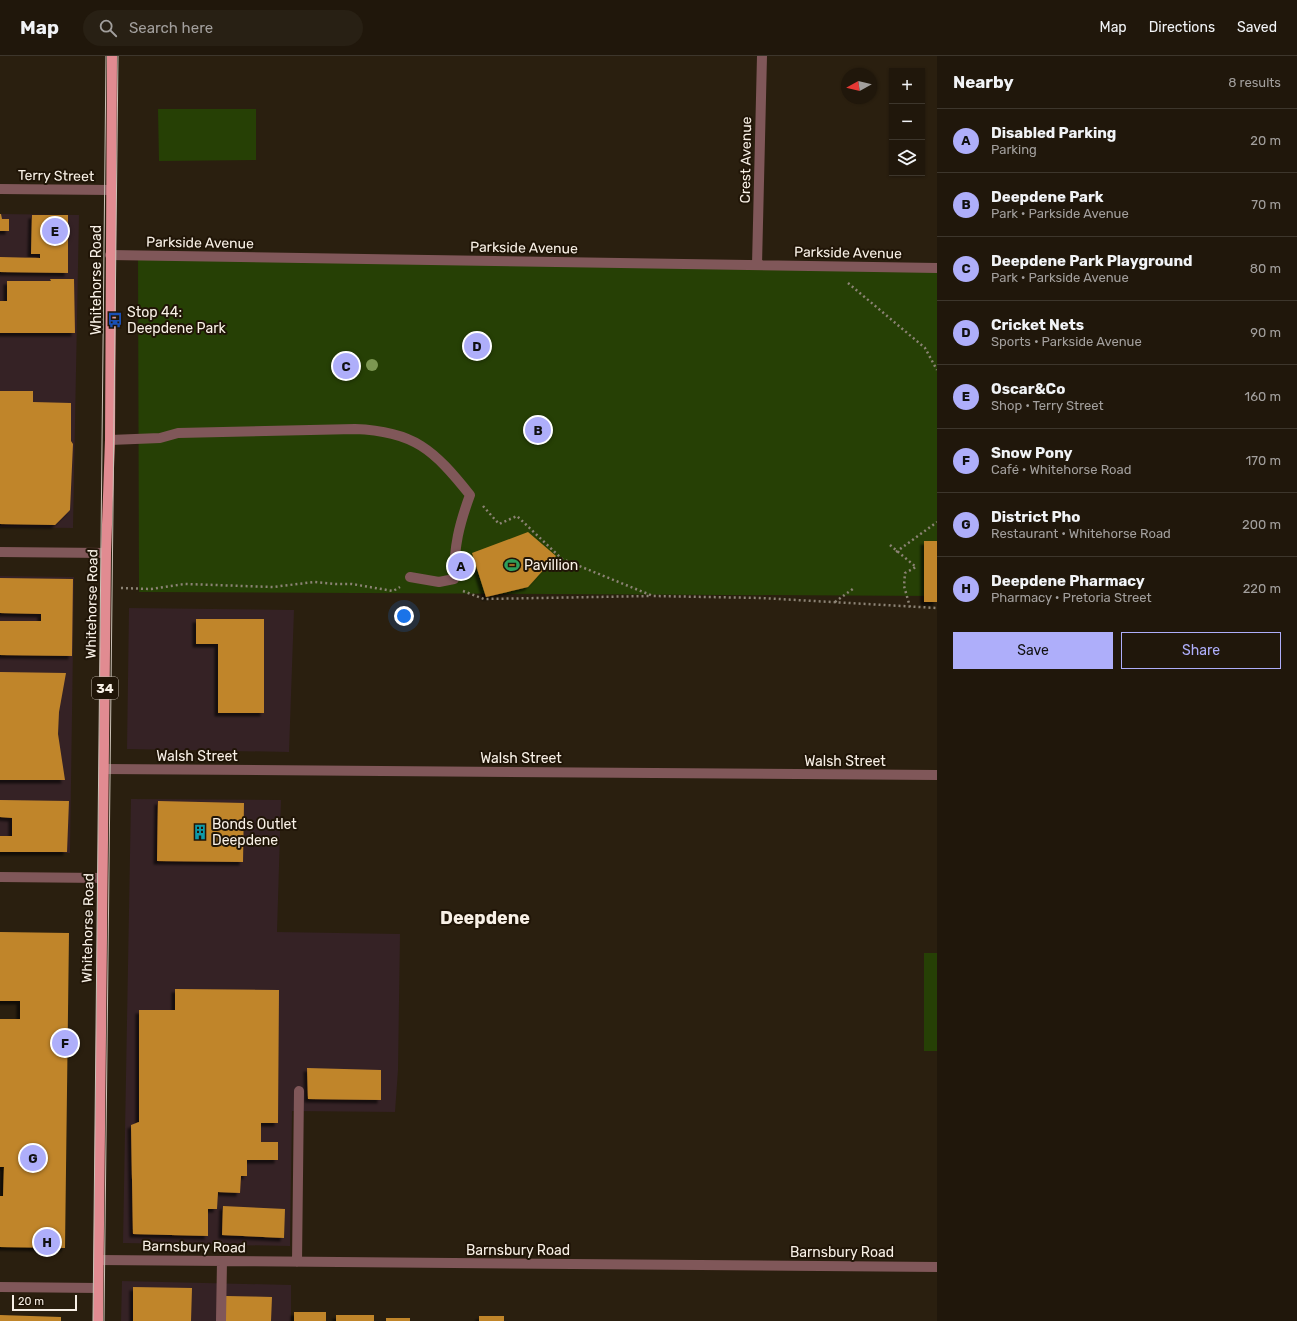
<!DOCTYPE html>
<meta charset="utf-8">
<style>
:root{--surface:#20170b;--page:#282014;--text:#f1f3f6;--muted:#a29f9d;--line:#3d362c;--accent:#aeaefa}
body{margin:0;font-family:Rubik,sans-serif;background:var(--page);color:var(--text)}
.controls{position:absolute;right:12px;top:12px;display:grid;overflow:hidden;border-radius:0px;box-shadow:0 1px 3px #0004}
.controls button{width:36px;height:36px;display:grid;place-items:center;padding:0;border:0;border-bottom:1px solid var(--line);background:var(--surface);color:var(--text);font:20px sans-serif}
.compass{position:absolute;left:841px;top:12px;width:36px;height:36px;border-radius:50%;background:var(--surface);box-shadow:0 1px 3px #0004;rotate:262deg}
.scale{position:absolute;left:12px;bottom:10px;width:65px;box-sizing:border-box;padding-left:4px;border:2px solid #f8f0e6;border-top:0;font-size:11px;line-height:14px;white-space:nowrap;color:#f8f0e6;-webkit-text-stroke:3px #201507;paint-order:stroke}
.you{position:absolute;left:404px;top:560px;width:14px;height:14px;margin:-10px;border:3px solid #fff;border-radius:50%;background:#1a73e8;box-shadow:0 0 0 6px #1a73e833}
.badge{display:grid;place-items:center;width:26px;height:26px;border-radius:50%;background:var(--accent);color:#111;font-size:13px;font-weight:700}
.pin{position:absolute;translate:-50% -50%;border:2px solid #fff;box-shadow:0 1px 4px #0006}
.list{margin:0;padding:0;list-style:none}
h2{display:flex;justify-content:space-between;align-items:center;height:52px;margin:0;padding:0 16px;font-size:17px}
h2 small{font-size:13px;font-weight:400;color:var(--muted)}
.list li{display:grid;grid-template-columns:26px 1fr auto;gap:12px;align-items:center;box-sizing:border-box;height:64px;padding:0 16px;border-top:1px solid var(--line)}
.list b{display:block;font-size:15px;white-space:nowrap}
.list p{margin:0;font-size:13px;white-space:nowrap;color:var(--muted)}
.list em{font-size:13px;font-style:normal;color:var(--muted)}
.actions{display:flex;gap:8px;padding:12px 16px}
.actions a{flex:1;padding:9px 0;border:1px solid var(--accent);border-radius:0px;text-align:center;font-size:14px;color:var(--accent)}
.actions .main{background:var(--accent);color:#111}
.icon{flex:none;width:22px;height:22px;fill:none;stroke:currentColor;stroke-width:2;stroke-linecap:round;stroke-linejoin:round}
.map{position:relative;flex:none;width:937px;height:1265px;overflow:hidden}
header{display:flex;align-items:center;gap:24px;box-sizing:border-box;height:56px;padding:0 20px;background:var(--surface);border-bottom:1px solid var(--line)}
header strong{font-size:19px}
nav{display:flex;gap:22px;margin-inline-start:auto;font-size:14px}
.search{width:280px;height:36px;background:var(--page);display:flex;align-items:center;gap:10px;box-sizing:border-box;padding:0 14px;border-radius:22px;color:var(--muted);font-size:15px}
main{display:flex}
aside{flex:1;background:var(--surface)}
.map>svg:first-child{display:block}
</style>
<header>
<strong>Map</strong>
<div class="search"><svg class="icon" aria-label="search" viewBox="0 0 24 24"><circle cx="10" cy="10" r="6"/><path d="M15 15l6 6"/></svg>Search here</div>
<nav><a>Map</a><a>Directions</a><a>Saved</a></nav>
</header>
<main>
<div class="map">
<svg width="937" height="1265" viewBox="0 0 937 1265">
<defs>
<filter id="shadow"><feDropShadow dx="-3.5" dy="3.5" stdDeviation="1" flood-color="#0009"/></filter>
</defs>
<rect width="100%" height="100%" fill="#2a1f0f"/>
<path fill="#352225" d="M0,158l79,1 -6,313 -73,-1z
M0,520l74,1 -4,276 -70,-1z
M129,552l165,2 -5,142 -162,-3z
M131,743l150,1 -4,132 123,2 -2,136 -3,42 -103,-1 -2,135 -167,-3z
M122,1225l169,4v36h-170z"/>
<path fill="#264005" d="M158,53h98v51l-97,1z
M138,200l799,12v328l-798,-4z
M924,897h13v98h-13z"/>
<path fill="#c0852c" filter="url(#shadow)" d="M0,158h1l1,5h7v12h-9z
M32,159h36v58l-68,-1v-15l40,1v-4h-9z
M50,223h24l1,54h-75v-32h7v-20h44z
M0,335h33v11l38,1v38l2,3 -3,66 -15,15 -55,-1z
M528,476l28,24 -28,31 -42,10 -14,-44z
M924,485h13v61h-13z
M0,522l73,1 -1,77 -72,-1v-34h41v-7l-41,-1z
M196,563h68v94h-46v-69h-22z
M0,616l66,1 -7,39 -1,22 7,46h-65z
M0,744l69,1 -2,51h-67v-16h12v-18l-12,-1z
M158,745l86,2 -1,59 -86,-1z
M0,876l69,1 -4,315 -65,-1v-51h3l1,-29h-4v-148h20v-18h-20z
M175,933l104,1 -1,133h-17v19h17v18h-31v16h-6l-1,17 -22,-1 -1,17h-9v27l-75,-2 -2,-109 8,-3v-112h36z
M307,1012l74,2v30l-73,-1z
M223,1150l62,3 -1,29 -62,-3z
M133,1231l59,1 -1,33h-58z
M226,1240l46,1 -1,24h-45z
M294,1256h32v9h-32z
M0,1259l61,2v4h-61z
M336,1259h38v6h-38z
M479,1260h25v5h-25z
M386,1262h24v3h-24z"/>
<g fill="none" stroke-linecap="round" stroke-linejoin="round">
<path stroke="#8c8375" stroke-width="2.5" stroke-dasharray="2 3" stroke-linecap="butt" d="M848,227l77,65 12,22
M483,450l16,18 18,-8 45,43 91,37 108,2 176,10
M890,489l26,22 -11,6 -1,13 6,21
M896,496l41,-30
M121,532l30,1 34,-5 88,3 41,-5 22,2h16l41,7 7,-4
M463,535l21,8 167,-3
M835,546l19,-14"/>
<path stroke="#805759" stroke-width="10" d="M0,133l111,1
M110,199l827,13
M757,209l5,-209
M110,384l50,-2 18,-5 177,-4c59,2 79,21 115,66 -11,30 -16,51 -16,84l-15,3 -29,-5
M0,496l106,1
M104,713l833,6
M0,821l102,1
M99,1204l838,7
M297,1206l2,-171
M0,1231l98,1
M221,1265l1,-60"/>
<path stroke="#e18b91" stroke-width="10" d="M98,1265l8,-768 4,-113 2,-384"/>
<path stroke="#cbc2b7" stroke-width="1" d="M93,1265l13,-1265
M104,1265l14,-1265"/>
</g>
<circle fill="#7c9752" cx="372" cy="309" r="6"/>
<defs>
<g id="bus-bare" transform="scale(1.2)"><path d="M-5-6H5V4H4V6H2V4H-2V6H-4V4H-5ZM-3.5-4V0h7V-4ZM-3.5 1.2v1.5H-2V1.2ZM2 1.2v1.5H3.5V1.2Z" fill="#1a4fb4" stroke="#201507" stroke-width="2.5" paint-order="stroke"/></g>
<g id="stadium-bare" transform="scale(1.2)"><path d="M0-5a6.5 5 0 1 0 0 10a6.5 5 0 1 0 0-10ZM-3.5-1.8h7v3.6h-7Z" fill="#2e9e5b" stroke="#201507" stroke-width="2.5" paint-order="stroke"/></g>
<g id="building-bare" transform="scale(1.2)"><path d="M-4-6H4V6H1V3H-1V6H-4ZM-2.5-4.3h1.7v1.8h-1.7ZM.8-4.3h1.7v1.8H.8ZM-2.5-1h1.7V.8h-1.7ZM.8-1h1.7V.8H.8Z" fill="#0f9aa8" stroke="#201507" stroke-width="2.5" paint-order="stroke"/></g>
</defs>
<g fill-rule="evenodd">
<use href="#bus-bare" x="115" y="264"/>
<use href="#stadium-bare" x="512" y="509"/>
<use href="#building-bare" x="200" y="776"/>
</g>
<g text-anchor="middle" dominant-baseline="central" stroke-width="4" stroke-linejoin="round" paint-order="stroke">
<rect fill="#201507" stroke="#b7aea3" stroke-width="1" x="92" y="621" width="26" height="22" rx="3"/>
<g font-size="13" font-weight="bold" fill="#f8f0e6">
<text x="105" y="632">34</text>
</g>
<g font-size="14" fill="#f8f0e6" stroke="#201507">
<text transform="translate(746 104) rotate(-89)">Crest Avenue</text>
<text transform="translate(56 120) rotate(1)">Terry Street</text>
<text transform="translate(200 187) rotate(1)">Parkside Avenue</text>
<text transform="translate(524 192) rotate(1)">Parkside Avenue</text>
<text transform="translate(848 197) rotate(1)">Parkside Avenue</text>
<text transform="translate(96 224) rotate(-90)">Whitehorse Road</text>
<text transform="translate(92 548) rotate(-89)">Whitehorse Road</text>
<text x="197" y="700">Walsh Street</text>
<text x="521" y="702">Walsh Street</text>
<text x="845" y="705">Walsh Street</text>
<text transform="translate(88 872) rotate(-89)">Whitehorse Road</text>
<text transform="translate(194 1191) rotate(1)">Barnsbury Road</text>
<text x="518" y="1194">Barnsbury Road</text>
<text x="842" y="1196">Barnsbury Road</text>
</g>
<g font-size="14" fill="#f8f0e6" stroke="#201507" text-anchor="start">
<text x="127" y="256">Stop 44:<tspan x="127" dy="16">Deepdene Park</tspan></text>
<text x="524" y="509">Pavillion</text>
<text x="212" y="768">Bonds Outlet<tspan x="212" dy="16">Deepdene</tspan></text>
</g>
<g font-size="18" font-weight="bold" fill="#f8f0e6" stroke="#201507">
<text x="485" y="862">Deepdene</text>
</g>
</g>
</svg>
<div class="controls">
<button>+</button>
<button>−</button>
<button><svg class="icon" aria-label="layers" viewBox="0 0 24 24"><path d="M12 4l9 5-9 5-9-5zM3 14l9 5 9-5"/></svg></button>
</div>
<svg class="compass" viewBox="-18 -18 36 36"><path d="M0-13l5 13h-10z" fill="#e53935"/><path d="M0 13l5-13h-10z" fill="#a29f9d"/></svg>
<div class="scale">20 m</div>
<div class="you"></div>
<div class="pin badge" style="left:461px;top:510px">A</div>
<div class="pin badge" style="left:538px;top:374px">B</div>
<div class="pin badge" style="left:346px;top:310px">C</div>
<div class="pin badge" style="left:477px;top:290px">D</div>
<div class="pin badge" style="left:55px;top:175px">E</div>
<div class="pin badge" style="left:65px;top:987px">F</div>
<div class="pin badge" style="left:33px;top:1102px">G</div>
<div class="pin badge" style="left:47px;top:1186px">H</div>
</div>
<aside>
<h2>Nearby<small>8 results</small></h2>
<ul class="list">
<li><span class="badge">A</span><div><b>Disabled Parking</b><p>Parking</p></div><em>20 m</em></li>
<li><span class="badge">B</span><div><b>Deepdene Park</b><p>Park · Parkside Avenue</p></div><em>70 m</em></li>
<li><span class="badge">C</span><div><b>Deepdene Park Playground</b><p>Park · Parkside Avenue</p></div><em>80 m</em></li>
<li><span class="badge">D</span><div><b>Cricket Nets</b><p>Sports · Parkside Avenue</p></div><em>90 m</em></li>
<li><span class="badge">E</span><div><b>Oscar&amp;Co</b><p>Shop · Terry Street</p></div><em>160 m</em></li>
<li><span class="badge">F</span><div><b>Snow Pony</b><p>Café · Whitehorse Road</p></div><em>170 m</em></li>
<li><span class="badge">G</span><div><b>District Pho</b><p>Restaurant · Whitehorse Road</p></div><em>200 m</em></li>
<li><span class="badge">H</span><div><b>Deepdene Pharmacy</b><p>Pharmacy · Pretoria Street</p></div><em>220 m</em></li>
</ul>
<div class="actions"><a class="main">Save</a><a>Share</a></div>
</aside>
</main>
